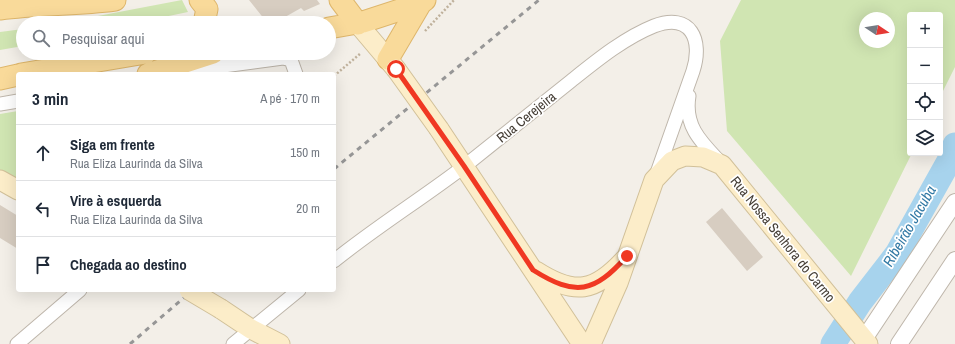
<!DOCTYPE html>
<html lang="pt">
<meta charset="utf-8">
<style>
:root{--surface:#fff;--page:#f6f6f7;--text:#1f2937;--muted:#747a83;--line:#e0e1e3}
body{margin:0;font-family:"Archivo Narrow",sans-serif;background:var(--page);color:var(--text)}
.controls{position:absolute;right:12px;top:12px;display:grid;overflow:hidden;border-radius:4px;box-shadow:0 4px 16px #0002}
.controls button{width:36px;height:36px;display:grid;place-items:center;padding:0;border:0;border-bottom:1px solid var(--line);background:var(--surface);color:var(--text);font:20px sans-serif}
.compass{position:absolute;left:859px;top:12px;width:36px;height:36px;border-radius:50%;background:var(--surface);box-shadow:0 4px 16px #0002;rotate:102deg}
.stop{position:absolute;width:12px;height:12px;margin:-9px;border:3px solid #f03822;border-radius:50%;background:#fff}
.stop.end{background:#f03822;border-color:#fff;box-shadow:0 1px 4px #0008}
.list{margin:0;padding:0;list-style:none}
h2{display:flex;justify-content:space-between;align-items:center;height:52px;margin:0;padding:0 16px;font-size:17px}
h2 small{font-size:13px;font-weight:400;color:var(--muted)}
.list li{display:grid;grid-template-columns:26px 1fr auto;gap:12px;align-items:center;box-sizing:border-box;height:56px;padding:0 16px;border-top:1px solid var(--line)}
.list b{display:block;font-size:15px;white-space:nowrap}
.list p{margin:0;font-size:13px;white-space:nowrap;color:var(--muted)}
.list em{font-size:13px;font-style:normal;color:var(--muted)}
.icon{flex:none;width:22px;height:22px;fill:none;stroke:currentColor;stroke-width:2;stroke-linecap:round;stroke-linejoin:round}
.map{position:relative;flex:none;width:955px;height:344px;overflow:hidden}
.search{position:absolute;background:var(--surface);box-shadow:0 4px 16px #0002;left:16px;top:16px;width:320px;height:44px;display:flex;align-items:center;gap:10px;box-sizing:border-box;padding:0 14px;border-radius:22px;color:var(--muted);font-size:15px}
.panel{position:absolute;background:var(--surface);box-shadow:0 4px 16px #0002;left:16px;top:72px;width:320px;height:220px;border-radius:4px}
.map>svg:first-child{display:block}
</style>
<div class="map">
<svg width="955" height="344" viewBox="0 0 955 344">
<rect width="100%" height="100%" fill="#f3efe8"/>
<path fill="#d0e5b2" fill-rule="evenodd" d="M182,0l6,12 -53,11h-74z
M741,0h214v67l-15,30v-82h-30v138h2l-61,123 -124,-145 -7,-90zM865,18h24v24h-24z
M23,29v17l-23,4v-18z
M18,111v70l-18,-9v-58z"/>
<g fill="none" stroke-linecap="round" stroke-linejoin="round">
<path stroke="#a7d3ed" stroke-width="25" d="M833,344l27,-42 37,-48 52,-93 6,-16"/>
</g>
<path fill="#d7cdc1" d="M249,0h68l3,4 -16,7 -3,-3 -23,13 -13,-1z
M0,205l18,11v33l-18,-11z
M722,208l41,49 -16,14 -41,-49z"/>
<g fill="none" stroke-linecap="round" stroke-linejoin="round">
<g stroke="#beb6ab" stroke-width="15">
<path id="minor" d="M178,72l105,-14 8,2 5,14
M689,96c-5,30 12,46 31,66
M0,104l18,-3
M334,261c42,-34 89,-63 132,-96 35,-28 70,-56 105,-84 25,-20 53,-43 83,-55 37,-14 49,14 39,45l-36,102
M17,344l63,-54
M233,344l66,-54"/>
</g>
<g stroke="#beb6ab" stroke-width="18">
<path id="tertiary" d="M864,339l91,-137
M899,344l56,-84"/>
</g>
<g stroke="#d1c099" stroke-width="21">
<path id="secondary" d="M358,24l38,45
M439,129l143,215
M0,180l18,10
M536,271c39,25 59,21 89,-12
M221,309l30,20 29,15
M591,344l27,-61 36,-103 18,-19 13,-5 18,1 19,8 146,179"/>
</g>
<g stroke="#deb66b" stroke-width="23">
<path id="primary" d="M200,0l7,9 -3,14
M340,0l18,24
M0,9c38,-5 77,-4 115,-9
M329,28l34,-6 58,-19 4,-3
M388,59l33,-56
M21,74l125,-21
M148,74l65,-21
M0,79l18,-4"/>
</g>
<path stroke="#bfb19c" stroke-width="2.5" stroke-dasharray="2 2" stroke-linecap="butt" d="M425,31l29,-31
M334,76l27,-23"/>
<use href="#minor" stroke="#fff" stroke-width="13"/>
<use href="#tertiary" stroke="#fff" stroke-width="16"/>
<use href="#secondary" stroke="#fcedc9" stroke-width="19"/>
<use href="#primary" stroke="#f9da9a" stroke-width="21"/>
<path stroke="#969696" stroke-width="3" stroke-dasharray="5 5" stroke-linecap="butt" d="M334,169l205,-169
M130,344l63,-54"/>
<g stroke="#d1c099" stroke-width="21" stroke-linecap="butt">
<path id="secondary-bridge" d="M396,69l43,60
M189,290l32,19"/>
</g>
<use href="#secondary-bridge" stroke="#fcedc9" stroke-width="19"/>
</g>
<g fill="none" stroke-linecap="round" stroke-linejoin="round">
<path stroke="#f03822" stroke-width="5" d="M396,69l68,97 69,104c43,27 61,23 94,-14"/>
</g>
<g text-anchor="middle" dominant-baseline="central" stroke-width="3.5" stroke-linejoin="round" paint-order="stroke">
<g font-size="14" fill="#463f37" stroke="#fff">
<text transform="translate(526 117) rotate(-39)">Rua Cerejeira</text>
<text transform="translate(783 239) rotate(51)">Rua Nossa Senhora do Carmo</text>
</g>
<g font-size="15" font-style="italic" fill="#337aa5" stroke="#fff">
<text transform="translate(909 226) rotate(-60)">Ribeirão Jacuba</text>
</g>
</g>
</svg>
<div class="controls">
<button>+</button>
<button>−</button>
<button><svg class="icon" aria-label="locate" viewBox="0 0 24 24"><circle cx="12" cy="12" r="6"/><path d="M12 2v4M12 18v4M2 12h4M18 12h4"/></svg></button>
<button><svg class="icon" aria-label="layers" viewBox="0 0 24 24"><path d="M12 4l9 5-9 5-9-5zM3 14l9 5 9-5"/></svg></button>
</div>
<svg class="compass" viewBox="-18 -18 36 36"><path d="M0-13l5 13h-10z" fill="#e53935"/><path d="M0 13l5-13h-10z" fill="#747a83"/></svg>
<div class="stop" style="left:396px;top:69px"></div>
<div class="stop end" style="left:627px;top:256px"></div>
<div class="search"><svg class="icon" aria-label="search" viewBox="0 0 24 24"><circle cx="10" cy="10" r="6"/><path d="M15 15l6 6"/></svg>Pesquisar aqui</div>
<section class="panel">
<h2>3 min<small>A pé · 170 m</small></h2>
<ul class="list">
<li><svg class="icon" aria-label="ahead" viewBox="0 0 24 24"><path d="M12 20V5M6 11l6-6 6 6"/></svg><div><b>Siga em frente</b><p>Rua Eliza Laurinda da Silva</p></div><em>150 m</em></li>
<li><svg class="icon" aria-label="left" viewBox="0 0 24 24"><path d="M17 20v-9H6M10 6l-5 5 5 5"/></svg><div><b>Vire à esquerda</b><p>Rua Eliza Laurinda da Silva</p></div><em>20 m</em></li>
<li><svg class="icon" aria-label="arrive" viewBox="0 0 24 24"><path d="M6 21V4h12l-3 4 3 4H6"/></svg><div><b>Chegada ao destino</b></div></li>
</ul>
</section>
</div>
